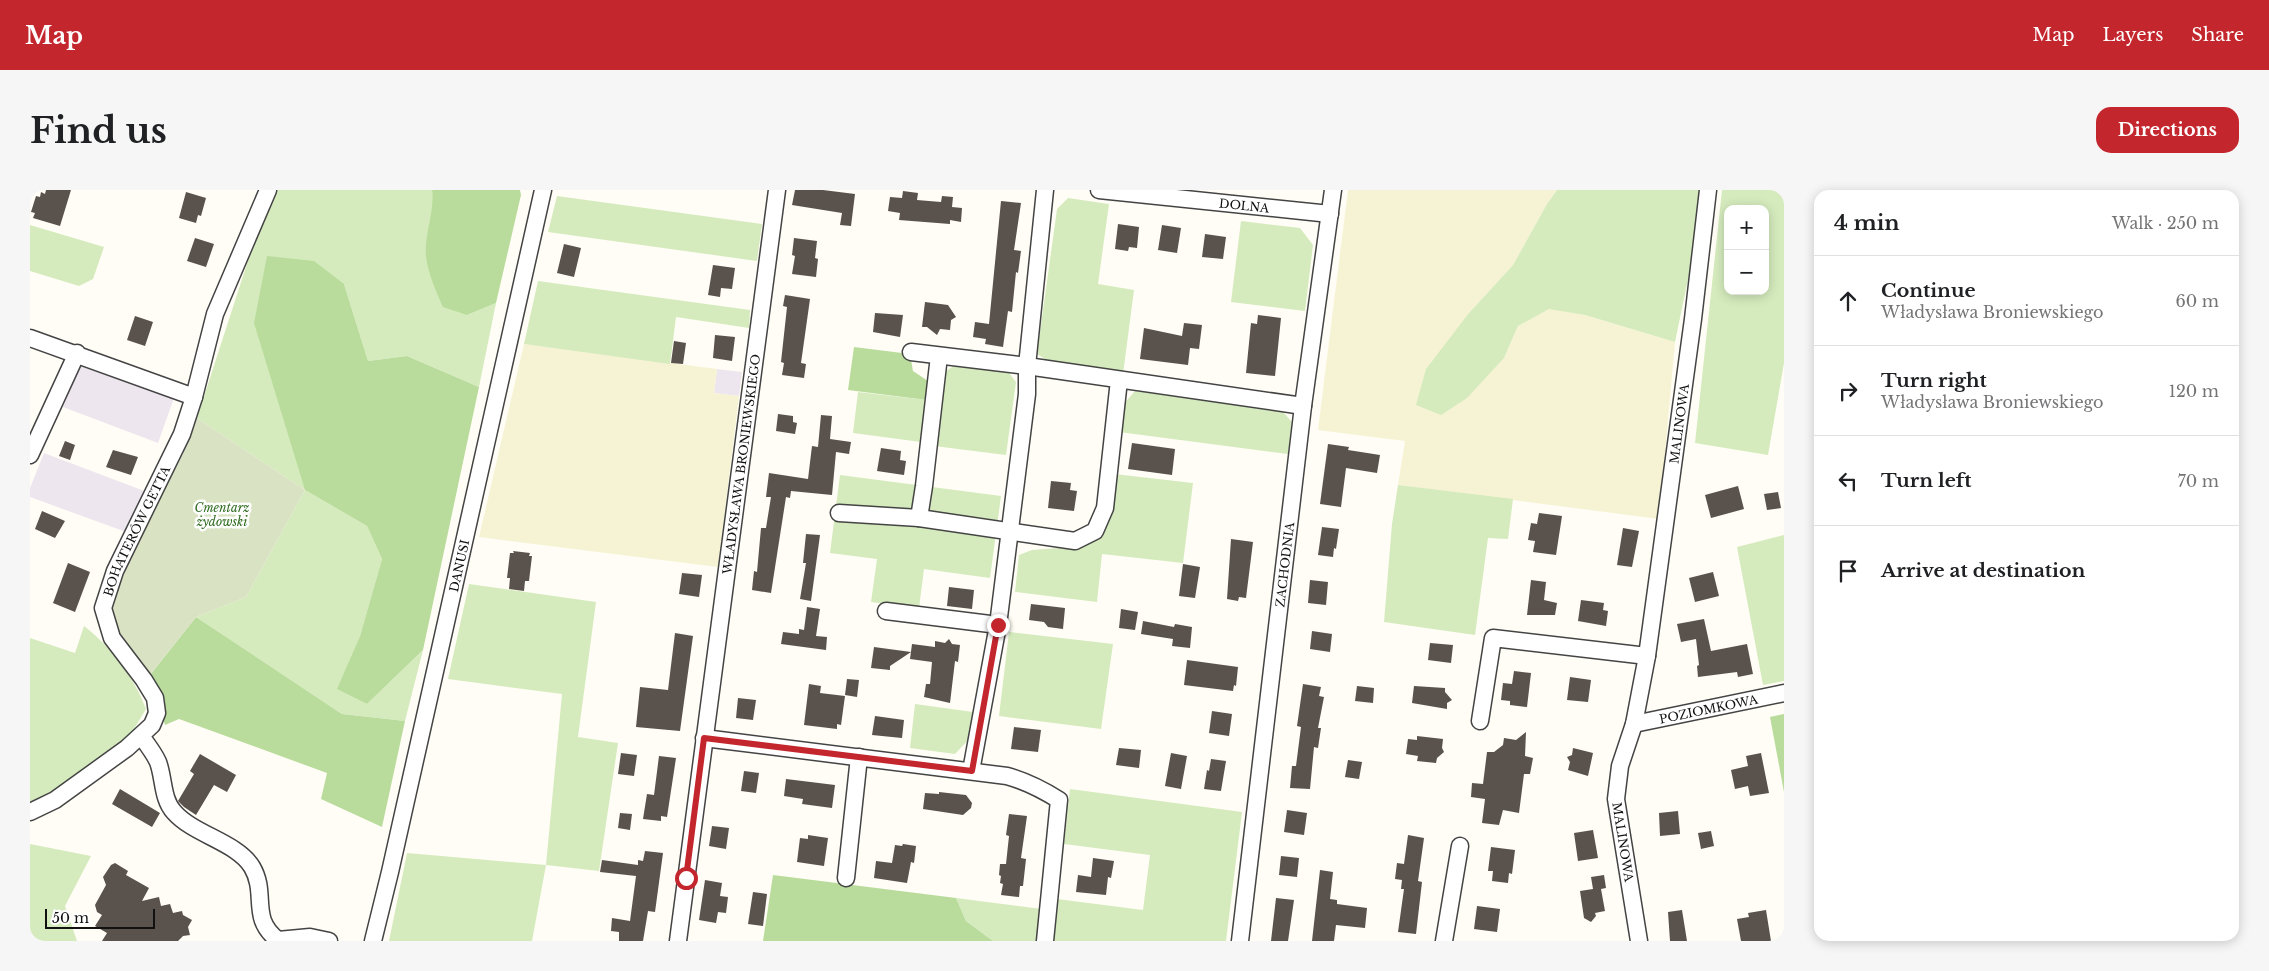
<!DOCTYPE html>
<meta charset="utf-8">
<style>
:root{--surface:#fff;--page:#f6f6f6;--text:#202124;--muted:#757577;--line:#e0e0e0;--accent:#c4262e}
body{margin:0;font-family:"Libre Baskerville",serif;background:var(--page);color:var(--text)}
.controls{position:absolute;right:15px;top:15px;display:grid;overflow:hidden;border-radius:10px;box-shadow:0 2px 12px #0003}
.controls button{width:45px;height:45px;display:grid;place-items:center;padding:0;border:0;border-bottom:1px solid var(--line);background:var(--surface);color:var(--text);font:25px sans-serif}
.scale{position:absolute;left:15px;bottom:12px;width:110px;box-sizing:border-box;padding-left:5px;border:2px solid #111;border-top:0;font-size:14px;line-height:18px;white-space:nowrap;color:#111;-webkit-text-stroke:4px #fff;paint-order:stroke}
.stop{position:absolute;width:15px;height:15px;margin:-11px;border:4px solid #c4262e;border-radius:50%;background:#fff}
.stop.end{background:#c4262e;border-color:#fff;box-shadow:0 1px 5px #0008}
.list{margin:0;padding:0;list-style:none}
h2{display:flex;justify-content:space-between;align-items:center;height:65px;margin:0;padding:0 20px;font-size:21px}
h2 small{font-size:16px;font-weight:400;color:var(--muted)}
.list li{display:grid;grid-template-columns:32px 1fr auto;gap:15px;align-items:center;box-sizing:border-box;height:90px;padding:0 20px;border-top:1px solid var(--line)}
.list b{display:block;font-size:19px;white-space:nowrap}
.list p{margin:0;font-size:16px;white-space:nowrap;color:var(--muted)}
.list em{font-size:16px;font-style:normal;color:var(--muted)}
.icon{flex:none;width:28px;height:28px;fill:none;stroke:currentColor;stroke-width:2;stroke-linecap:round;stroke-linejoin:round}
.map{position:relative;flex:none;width:1754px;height:751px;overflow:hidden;border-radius:15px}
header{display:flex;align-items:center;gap:30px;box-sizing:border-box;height:70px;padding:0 25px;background:var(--accent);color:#fff}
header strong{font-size:24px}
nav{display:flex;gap:28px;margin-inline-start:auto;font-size:18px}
.intro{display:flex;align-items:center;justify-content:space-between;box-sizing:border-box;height:120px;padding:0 30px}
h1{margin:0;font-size:35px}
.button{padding:12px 22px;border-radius:15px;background:var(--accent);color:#fff;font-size:18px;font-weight:700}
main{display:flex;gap:30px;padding:0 30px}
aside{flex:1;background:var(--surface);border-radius:15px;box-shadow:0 2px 12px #0003}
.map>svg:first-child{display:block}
</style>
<header>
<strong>Map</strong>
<nav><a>Map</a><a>Layers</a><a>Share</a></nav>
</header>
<div class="intro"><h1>Find us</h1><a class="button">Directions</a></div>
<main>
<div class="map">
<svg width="1754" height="751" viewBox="0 0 1754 751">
<rect width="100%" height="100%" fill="#fffdf5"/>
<path fill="#eee6ef" d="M50,176l94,32 -16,45 -95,-36z
M687,179l25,3 -3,24 -25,-3z
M14,263l103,39 -21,40 -96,-35v-9z"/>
<path fill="#f6f3d4" d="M1318,0h209l-10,14 -34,61 -44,48 35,45 14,-32 31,-18 36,7 90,27 -16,177 -261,-34 7,-44 -87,-11z
M494,154l193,25 -3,24 25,3 -21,171 -239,-30z"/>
<path fill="#d5ebbd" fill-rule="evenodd" d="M248,0h154l2,12 -8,52 41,61 29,-12 -17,84 -72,-31 -39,5 -24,-77 -39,206 62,36 15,33 -22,77 -22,53 29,15 56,-54 -18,71 -63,-7 -146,-97 50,-20 59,-107 -108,-72 59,-182z
M1527,0h142l-7,70 -17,82 -90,-27 -36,-6 -31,17 -14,32 -37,40 -26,17 -25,-10 10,-36 43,-56 44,-48 34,-61z
M1692,0h62v173l-16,92 -73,-12zM1698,19h37v82h-37z
M527,6l205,28 -5,37 -209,-29z
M1038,8l41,6 -11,80 36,6 -11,84 -68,-9 -18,-11 20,-145z
M1211,31l59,7 13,17 -8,66 -74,-9z
M0,35l74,22 -11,32 -14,7 -49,-15z
M508,91l212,29 -1,18 -73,-11 -6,47 -146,-20z
M924,176l55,7 7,9 -10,73 -72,-9 10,-74z
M1105,201l148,21 9,10 -4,32 -169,-22 3,-26z
M828,202l69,8 -6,42 -68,-9z
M1084,284l79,9 -10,80 -81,-9 -5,48 -82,-10 4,-37 13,-5 53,-4 19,-18z
M810,285l161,21 -11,82 -66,-9 -5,39 -48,-6 6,-43 -47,-6z
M1368,295l115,14 -5,40 -20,-1 -13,97 -91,-13 8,-98z
M1754,345v146l-21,4 -26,-138z
M439,394l127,18 -18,135 40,6 -19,128 -53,-6 -14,76h-143l18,-88 139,12 16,-171 -114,-15z
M54,436c27,21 50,51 62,83l-15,25 -76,58 -25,13v-167l45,15z
M979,442l104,12 -12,85 -102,-13z
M885,514l58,8 -3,26 -15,16 -45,-6z
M1040,599l172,23 -16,129h-175l6,-42 86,11 7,-55 -86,-11z
M0,654l61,12 -26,50 12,35h-47z
M926,708l86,11 -4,32h-45l-27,-20z"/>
<path fill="#b9dc9c" d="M402,0h88l1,5 -25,108 -29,12 -24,-8c-7,-16 -15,-33 -17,-51 -2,-22 9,-44 6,-66z
M237,66l47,5 30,23 24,77 39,-5 72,31 -56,263 -56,54 -30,-15 23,-53 22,-77 -15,-33 -62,-36 -51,-167z
M824,157l56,7 3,17 15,10 -1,19 -79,-10z
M166,427l146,97 63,7 -23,106 -61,-28 6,-26 -148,-54 -14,6 -15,-50z
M1754,524v78l-14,-75z
M743,685l183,23 10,23 27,20h-230z"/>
<path fill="#d9e3c4" d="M167,228l108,72 -59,107 -50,20 -46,58 -32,-38 -9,-28 11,-33 63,-122z"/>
<path fill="#5a524d" d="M16,0h25l-11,36 -27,-8 2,-5 -4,-1 5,-16 4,1 1,-5 4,2z
M765,0h28l32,4 -4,32 -11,-1 2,-12 -50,-8z
M873,1l15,2 -1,7 24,2 1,-6 11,1 -1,10 10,1 -1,14 -11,-2v4l-51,-4 1,-7 -12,-2 2,-14 12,1z
M156,2l20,6 -5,18 -3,-1 -2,8 -17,-5z
M971,11l20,2 -7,47 7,1 -3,22 -2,-1 -4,40 -4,-1 -5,36 -18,-3 1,-5 -13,-2 2,-15 14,2z
M1088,34l21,3 -2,21 -8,-1 -1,4 -13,-2z
M1132,35l19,3 -4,25 -19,-3z
M1175,44l21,3 -3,22 -21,-2z
M165,48l19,6 -8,23 -19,-6z
M764,48l23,3 -2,17 3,1 -2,18 -24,-3 3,-18 -3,-1z
M534,54l17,4 -7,29 -17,-4z
M683,75l22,3 -3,21 -11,-1 -1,9 -12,-2z
M755,105l25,4 -9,64 5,1 -2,14 -22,-3 2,-12 -3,-1 6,-55 -4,-1z
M895,112l23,3 8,12 -5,3 -1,10 -10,-1 -3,6 -10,-8h-5z
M845,123l28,2 -3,22 -27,-5z
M1228,125l23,3 -6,58 -29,-3 5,-50 6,1z
M105,126l18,6 -8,24 -18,-6z
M1154,133l18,2 -3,24 -9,-1 -2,17 -48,-6 4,-31 38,8z
M685,145l20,2 -3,24 -19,-3z
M644,151l12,2 -3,21 -12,-1z
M748,224l15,2v6l4,1 -2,11 -19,-3z
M791,225l11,1 -2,23 21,3 -2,12 -13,-2 -4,43 -41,-4 -1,7 -4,-1 -15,96 -19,-3 2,-19 3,1 4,-44h5l5,-31h-5l3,-24 39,6 4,-33 6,1z
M35,251l10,4 -5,15 -11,-4z
M1102,253l43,6 -3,26 -44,-6z
M1298,254l21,3 -1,3 32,5 -3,18 -31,-5 -5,39 -21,-3z
M851,258l20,3 -1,9 6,1 -2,14 -27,-4z
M83,260l25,7 -7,18 -25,-8z
M1021,291l20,2 -1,7 7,1 -3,20 -26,-3z
M1708,296l6,23 -33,9 -6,-23z
M1748,302l3,16 -14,2 -3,-16z
M12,321l23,10 -10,17 -20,-9z
M1509,323l23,3 -6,39 -23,-3 2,-11 -7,-1 3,-17 6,1z
M1292,337l17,2 -3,20 -2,-1 -1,9 -15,-2z
M1593,338l16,3 -7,36 -15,-2z
M776,344l14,1 -9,66 -11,-2 6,-36h-3z
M1201,349l22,3 -7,56 -7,-1 -1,4 -11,-2z
M483,361l17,2 -1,3h3l-3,25h-4l-1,10 -15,-2 1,-11h-3l3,-25h4z
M38,373l22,9 -15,40 -22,-9z
M1153,374l17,3 -5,31 -16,-2z
M1683,382l6,24 -24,6 -6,-24z
M652,383l20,2 -3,22 -20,-3z
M1280,390l18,2 -2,23 -18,-2z
M1501,390l15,2 -2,18 13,3 -2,12h-28z
M919,397l25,3 -2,19 -25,-3z
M1551,410l23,3 -1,7 5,1 -2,15 -28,-5z
M1001,414l34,4 -2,21 -15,-2 -4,-5 -15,-2z
M777,417l13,2 -4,27 11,1 -1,13 -45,-6 2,-12 16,2v-5l5,1z
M1091,419l17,3 -3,18 -16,-2z
M1674,429l7,32 36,-7 6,30 -15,3 -1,-5 -39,5 -1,-11 2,-1 -3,-26 -15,3 -4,-18z
M1113,431l31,6 1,-3 17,3 -2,21 -18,-2 1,-7 -32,-5z
M1282,441l20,3 -2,18 -20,-3z
M645,443l18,3 -13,95 -44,-4 4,-40 28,3z
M919,449l3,5 8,1 -2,17 -3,-1 -5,42 -26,-6 2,-13h4l2,-22 -22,-3 2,-15 23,3v-6l10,2z
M1400,453l23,2 -2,18 -23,-3z
M844,457l37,5 -21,14v4l-19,-2z
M1157,470l51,7 -2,19 -2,-1 -1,6 -49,-6z
M1484,481l17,2 -4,34 -17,-2v-4l-9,-1 2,-17 9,1z
M1540,487l21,3 -3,22 -21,-2z
M817,489l12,1 -2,17 -12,-2z
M779,494l12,2 -1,7 25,3 -4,29 -4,-1v5l-33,-4z
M1273,494l18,3 -2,9 5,1 -6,31h3l-3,20 -4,-1 -4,42 -20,-1 2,-22h4l5,-39 -4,-1z
M1327,496l17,2 -1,15 -18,-2z
M1384,496l31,2v4l7,8 -5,3v6l-35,-6z
M708,508l18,2 -3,20 -17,-2z
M1182,521l20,3 -3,22 -20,-3z
M845,526l29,4 -2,18 -30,-3z
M984,537l27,3 -3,22 -27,-3z
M1496,542l-1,24 8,2 -3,16h-6l-5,39 -16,-3 -4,15 -17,-2 3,-24 -14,-2 1,-14 11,1 4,-32h7l9,-7 1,-7 12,2z
M1387,546l26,3 -1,9 2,4 -7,6 -1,5 -19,-2 1,-5 -12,-2 2,-15 9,1z
M1089,558l22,2 -2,18 -23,-3z
M1543,558l20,5 -5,23 -20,-6 2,-8 -3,-5 5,-2z
M591,563l16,2 -3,21 -16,-2z
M1141,563l16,3 -6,33 -16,-3z
M1731,563l8,40 -19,3 -2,-10 -13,3 -4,-19 17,-4 -2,-10z
M170,564l36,21 -9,17 -13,-7 -18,30 -12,-8 -6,-6 16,-27 -4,-3z
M629,566l17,2 -9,59 -6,-1v5l-18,-2 4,-25 7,1z
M1181,569l15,2 -5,30 -17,-2 3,-19 2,1z
M1318,570l14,2 -3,17 -14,-2z
M714,581l15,2 -3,20 -15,-2z
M756,589l49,6 -3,23 -30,-4 1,-5 -19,-3z
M90,599l40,24 -8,14 -40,-23z
M909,602l27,3 6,8 -1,5 -8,7 -40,-6 2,-16 14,1z
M1257,620l20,3 -3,22 -20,-3z
M1648,621l2,23 -20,2 -1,-23z
M590,623l12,1 -2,16 -12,-2z
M979,624l18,2 -6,42 5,1 -3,27h-3l-1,11 -18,-2 2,-11 -3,-1 1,-7 -2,-1 1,-11h6l3,-28 -3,-1z
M682,636l17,2 -3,21 -17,-3z
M1563,640l5,28 -20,3 -4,-28z
M1681,641l3,15 -13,3 -3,-16z
M778,645l20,3 -4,28 -27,-4 3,-24 8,1z
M1378,645l16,3 -6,43 4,1 -6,52 -18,-2 6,-43h-3l1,-9 -7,-1 2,-16 7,1z
M873,654l13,2 -2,17 -3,-1 -4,21 -33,-5 2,-17 16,2 3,-18 7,1z
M1461,657l24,3 -3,24 -3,-1 -1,10 -16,-2 1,-10h-5z
M615,661l18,2 -8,59 -7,-1 -5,30h-24v-9l-8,-1 1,-13 18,3 6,-45 -36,-4 2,-12 36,5v-5l5,1z
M1251,666l18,2 -2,19 -18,-2z
M1063,668l21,3 -3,17 -3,-1 -2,18 -30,-3 2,-17 13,2z
M85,673l13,8 -2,4 23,13 -7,13 17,-4 2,9 9,-2 3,9 9,-2 1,4 9,5 -4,7 2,8 -7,1 -5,5h-76l5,-8 -12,-7 7,-11 -5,-3 -2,-7 11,-20 -3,-8 8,-12z
M1290,680l13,2 -3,27 7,1v4l30,4 -2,20 -29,-3 -2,16h-22z
M1574,685l2,13 -5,1 4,22 -10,2 1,3 -5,6 -7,-4 -4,-27 13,-2 -2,-12z
M675,690l17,3 -2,13 8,1 -2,16 -8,-1 -2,11 -17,-3z
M723,702l14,2 -4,32 -15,-2z
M1246,708l18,2 -6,41h-17z
M1447,716l23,3 -3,23 -23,-3z
M1652,720l5,31h-17l-2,-29z
M1736,720l5,31h-30l-4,-22 12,-2 -1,-4z"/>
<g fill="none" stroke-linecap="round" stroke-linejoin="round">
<g stroke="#444" stroke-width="19">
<g id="minor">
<path id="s1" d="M1069,0l231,24"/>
<path d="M0,148l164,59"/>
<path d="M881,162l116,14 276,40"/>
<path d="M0,265l47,-102"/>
<path d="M809,323l80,5 156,23 20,-10 10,-23 14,-128"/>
<path d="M889,328l5,-32 15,-130"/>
<path d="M856,421l112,14"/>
<path d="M1450,531l13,-83 154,18"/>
<path id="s2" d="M1604,534l150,-31"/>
<path d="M111,546c6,8 13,17 17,26 6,16 4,37 16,50 20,23 63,30 78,55 16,27 -3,51 26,73l32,-3 19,4"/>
<path d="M674,548l303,38c18,5 36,14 52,24l-14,141"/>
<path d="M941,581l27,-146 29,-231v-28l18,-176"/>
<path id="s3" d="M0,622l25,-12 72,-52 25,-23 5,-12 -2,-15 -11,-18 -32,-42 -9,-30 12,-37 67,-137 12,-37 21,-83 53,-124"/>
<path d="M816,688l13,-121"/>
<path id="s4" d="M343,751l17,-69 153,-682"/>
<path id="s5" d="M648,751l99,-751"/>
<path id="s6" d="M1210,751l63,-535 30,-216"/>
<path d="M1414,751l16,-95"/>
<path id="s7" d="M1609,751l-23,-142 4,-33 14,-42 13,-68 46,-337 15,-129"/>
</g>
</g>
<use href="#minor" stroke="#fff" stroke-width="16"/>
</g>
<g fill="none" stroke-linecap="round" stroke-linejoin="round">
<path stroke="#c4262e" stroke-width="6" d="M656,688l18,-140 268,33 26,-146"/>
</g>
<g text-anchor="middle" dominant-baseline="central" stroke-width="5" stroke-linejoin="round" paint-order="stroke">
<g font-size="12" fill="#111" stroke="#fff">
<text stroke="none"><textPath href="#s1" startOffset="146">DOLNA</textPath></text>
<text stroke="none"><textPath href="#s7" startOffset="525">MALINOWA</textPath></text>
<text stroke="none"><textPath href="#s5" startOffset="481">WŁADYSŁAWA BRONIEWSKIEGO</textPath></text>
<text stroke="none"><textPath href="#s3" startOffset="368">BOHATERÓW GETTA</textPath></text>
<text stroke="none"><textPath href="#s6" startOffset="379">ZACHODNIA</textPath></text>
<text stroke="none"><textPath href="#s4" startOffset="385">DANUSI</textPath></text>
<text stroke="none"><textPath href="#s2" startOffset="76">POZIOMKOWA</textPath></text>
<text transform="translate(1593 652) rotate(81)">MALINOWA</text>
</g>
<g font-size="12" font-style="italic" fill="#2f6b1f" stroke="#fff">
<text x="192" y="317">Cmentarz<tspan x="192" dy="14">żydowski</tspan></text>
</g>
</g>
</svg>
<div class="controls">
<button>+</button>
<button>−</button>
</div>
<div class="scale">50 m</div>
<div class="stop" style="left:656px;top:688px"></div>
<div class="stop end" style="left:968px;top:435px"></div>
</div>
<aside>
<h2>4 min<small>Walk · 250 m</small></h2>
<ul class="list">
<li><svg class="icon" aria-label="ahead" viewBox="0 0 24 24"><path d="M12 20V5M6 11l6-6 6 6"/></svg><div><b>Continue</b><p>Władysława Broniewskiego</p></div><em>60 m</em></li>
<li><svg class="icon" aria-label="right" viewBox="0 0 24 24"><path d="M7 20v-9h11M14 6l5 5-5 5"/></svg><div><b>Turn right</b><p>Władysława Broniewskiego</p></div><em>120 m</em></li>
<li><svg class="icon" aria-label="left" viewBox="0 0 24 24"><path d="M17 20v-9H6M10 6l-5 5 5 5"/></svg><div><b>Turn left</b></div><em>70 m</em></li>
<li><svg class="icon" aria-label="arrive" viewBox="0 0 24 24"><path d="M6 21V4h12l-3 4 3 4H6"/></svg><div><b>Arrive at destination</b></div></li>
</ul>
</aside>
</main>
